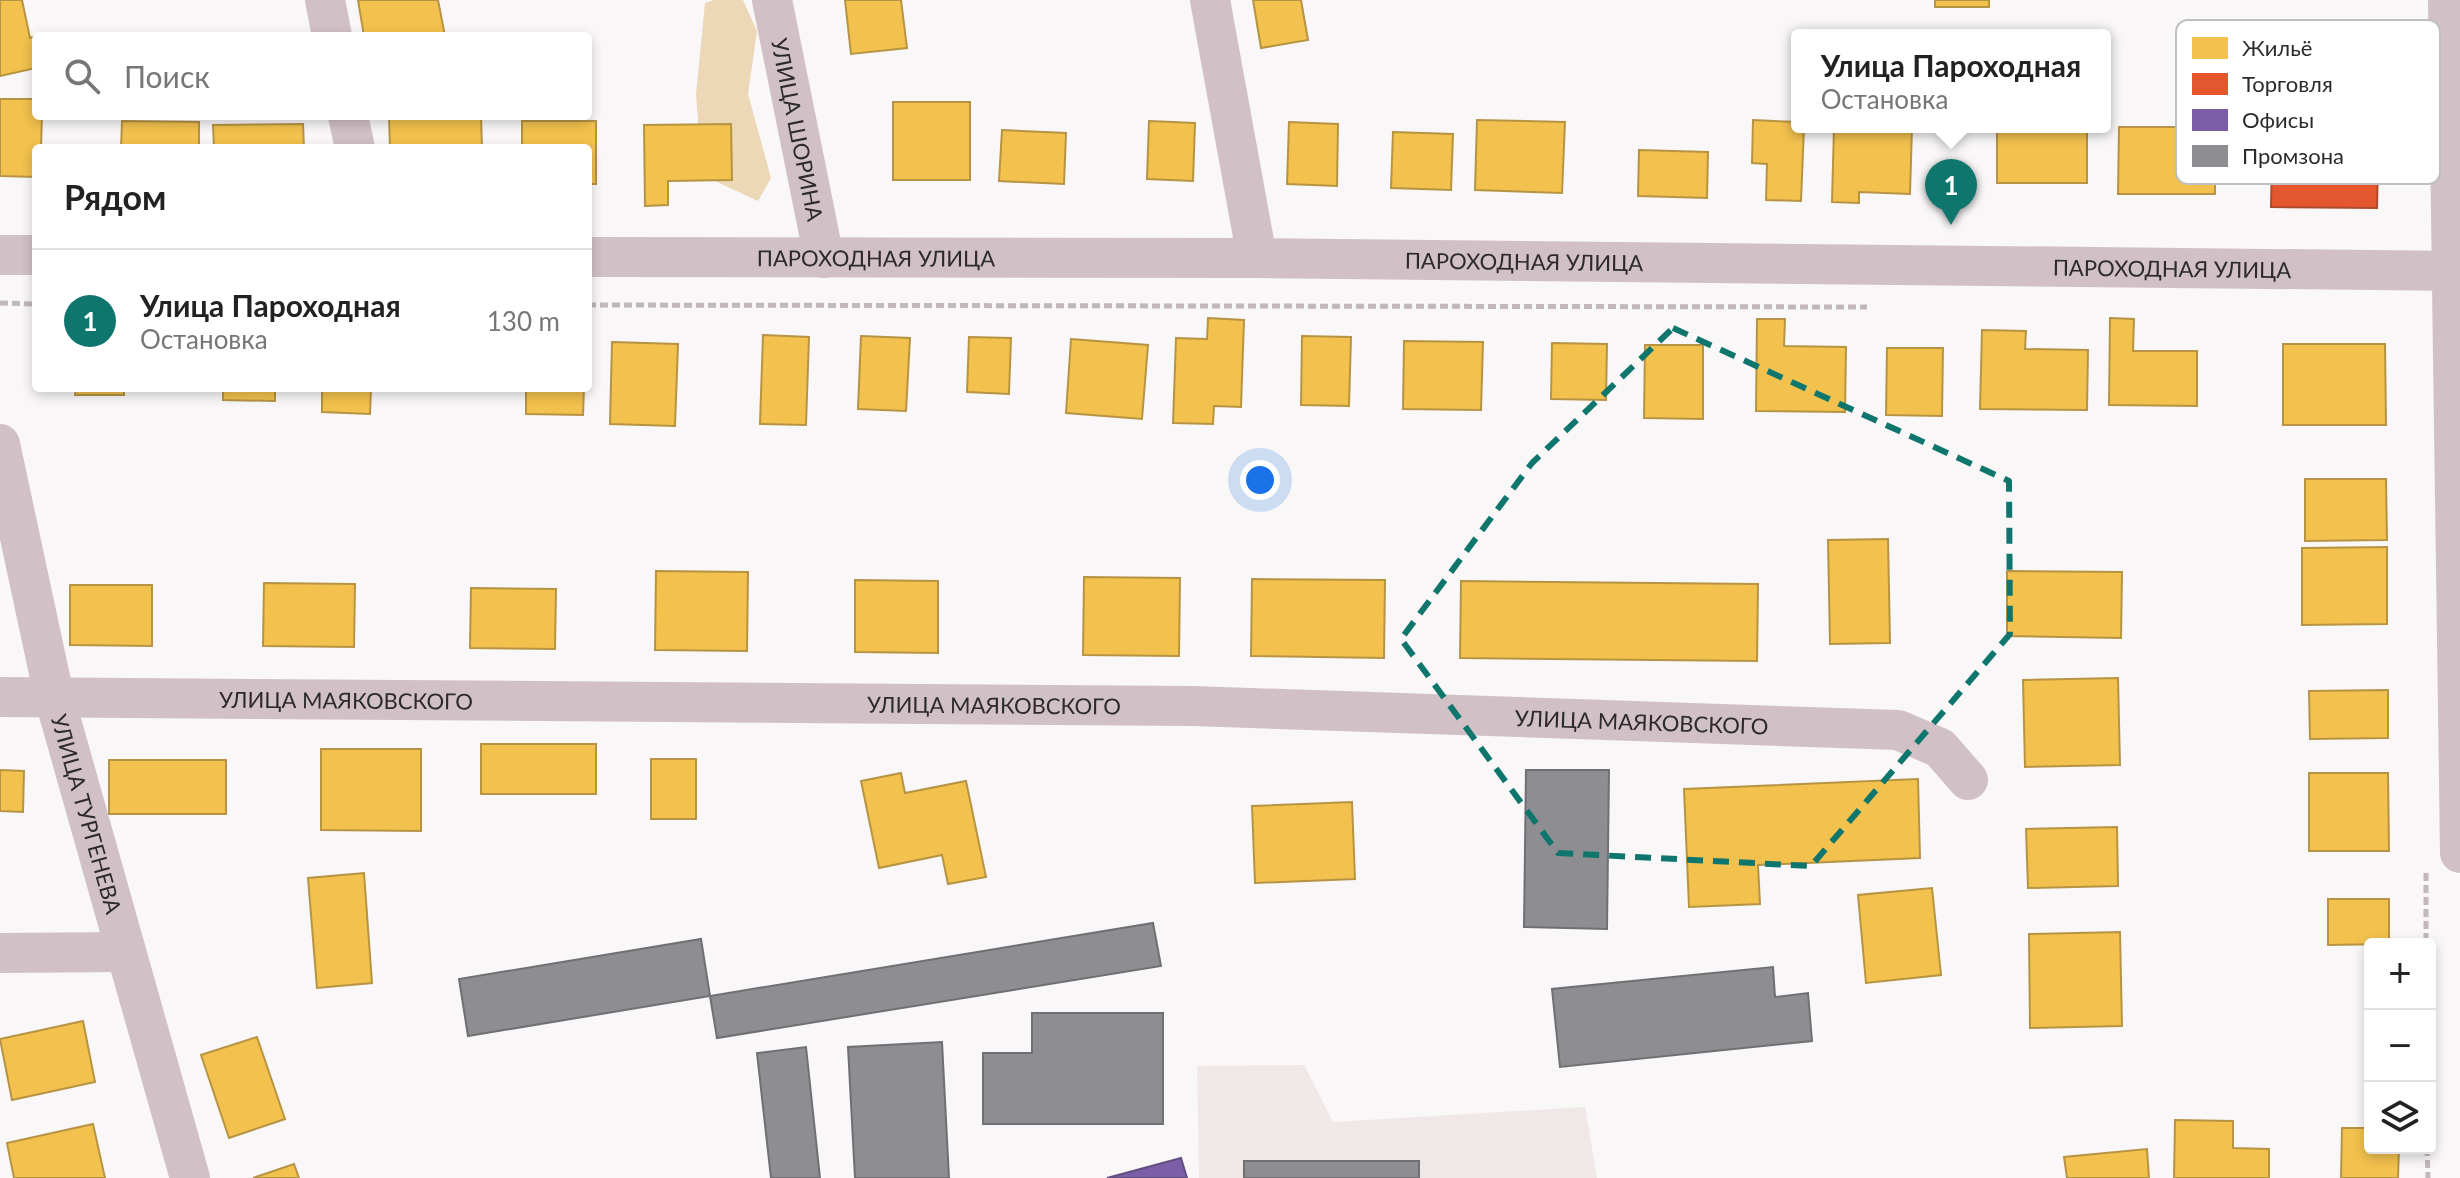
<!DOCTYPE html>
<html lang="ru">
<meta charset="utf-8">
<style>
:root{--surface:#fff;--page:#f6f6f6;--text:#222;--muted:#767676;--line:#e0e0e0;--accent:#0f766e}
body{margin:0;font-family:Lato,sans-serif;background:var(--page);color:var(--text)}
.controls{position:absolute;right:24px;bottom:24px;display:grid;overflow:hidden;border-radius:8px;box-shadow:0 4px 12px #0003}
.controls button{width:72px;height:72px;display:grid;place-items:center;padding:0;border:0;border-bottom:2px solid var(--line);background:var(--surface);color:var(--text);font:40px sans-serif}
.you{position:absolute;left:1260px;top:480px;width:28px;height:28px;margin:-20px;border:6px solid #fff;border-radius:50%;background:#1a73e8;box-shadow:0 0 0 12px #1a73e833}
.badge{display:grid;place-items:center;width:52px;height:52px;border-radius:50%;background:var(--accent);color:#fff;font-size:26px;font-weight:700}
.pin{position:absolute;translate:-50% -66px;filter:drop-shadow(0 2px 4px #0008)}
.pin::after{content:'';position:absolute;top:42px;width:28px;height:24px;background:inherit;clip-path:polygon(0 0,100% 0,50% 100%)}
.popup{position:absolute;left:1791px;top:29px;width:320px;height:104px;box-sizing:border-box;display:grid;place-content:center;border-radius:8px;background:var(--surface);filter:drop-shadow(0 2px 6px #0005);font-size:26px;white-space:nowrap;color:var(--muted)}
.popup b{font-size:30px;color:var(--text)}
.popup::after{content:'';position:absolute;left:50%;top:100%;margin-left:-16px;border:16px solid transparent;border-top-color:var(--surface)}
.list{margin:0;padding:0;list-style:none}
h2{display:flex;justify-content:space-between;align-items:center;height:104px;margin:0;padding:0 32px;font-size:34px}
h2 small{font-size:26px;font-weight:400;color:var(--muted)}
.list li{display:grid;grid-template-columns:52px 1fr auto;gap:24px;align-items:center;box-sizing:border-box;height:144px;padding:0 32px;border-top:2px solid var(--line)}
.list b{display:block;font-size:30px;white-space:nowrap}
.list p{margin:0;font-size:26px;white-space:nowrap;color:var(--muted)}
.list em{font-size:26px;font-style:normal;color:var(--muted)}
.icon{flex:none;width:44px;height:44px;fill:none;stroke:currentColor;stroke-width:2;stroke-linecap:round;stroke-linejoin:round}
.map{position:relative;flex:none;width:2460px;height:1178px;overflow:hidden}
.search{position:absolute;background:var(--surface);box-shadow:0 4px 12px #0003;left:32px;top:32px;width:560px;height:88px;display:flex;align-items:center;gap:20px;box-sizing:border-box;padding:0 28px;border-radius:8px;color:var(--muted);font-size:30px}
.panel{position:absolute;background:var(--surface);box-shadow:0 4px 12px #0003;left:32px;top:144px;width:560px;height:248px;border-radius:8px}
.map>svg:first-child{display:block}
</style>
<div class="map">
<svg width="2460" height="1178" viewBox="0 0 2460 1178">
<rect width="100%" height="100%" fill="#f9f7f7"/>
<path fill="#f0e8e7" d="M1304,1065l29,57 252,-15 12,71h-398l-2,-112z"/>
<path fill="#ecd7b7" d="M714,0h29l14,31 -9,63 23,84 -13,23 -43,-20 -16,-48 -3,-39 9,-91z"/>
<path fill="#f2c14e" stroke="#b79443" stroke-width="2" d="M0,0h22l8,38 6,-2v32l-36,8z
M358,0h80l7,36h-81z
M845,0h56l6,48 -56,6z
M1253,0h48l7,40 -47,8z
M1935,0h54v7h-54z
M2310,24h45v60l-45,1z
M0,99h36v17h6l-1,32h-5v29l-36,-1z
M893,102h77v78h-77z
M389,116h92l1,32h-92z
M1477,120l88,2 -3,71 -87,-3z
M1753,120l44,2v5h7l-3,74 -35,-1 1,-36 -15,-1z
M122,121l77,1v26h-78z
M522,121h74v63h-8v-36h-66z
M1149,121l46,2 -2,58 -46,-2z
M1289,122l49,2 -1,62 -50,-2z
M303,124l1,24h-90l-1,-23z
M731,124l1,56 -64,1v24l-23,1 -1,-81z
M1834,127h78l-2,67 -51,-2v11l-27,-1z
M1997,127h90v56h-90z
M2119,127h96v67h-97z
M1002,130l64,3 -2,51 -65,-3z
M1393,132l60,2 -2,56 -60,-2z
M1639,150l69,2 -1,46 -69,-2z
M1208,318l36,2 -3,87 -27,-1 -1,18 -40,-1 3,-85 31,1z
M2110,318l24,1 -1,32h64v55l-88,-1z
M1757,319h28l-1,27 62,1 -1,65 -89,-1z
M1982,330l44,1 -1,18 63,1 -1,60 -107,-1z
M763,335l46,2 -3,88 -46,-1z
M861,336l49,2 -4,73 -48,-2z
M1302,336l49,1 -2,69 -48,-1z
M969,337l42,1 -2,56 -42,-2z
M1071,339l77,6 -6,74 -76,-6z
M1404,341l79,1 -2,68 -78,-1z
M612,342l66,2 -3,82 -65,-2z
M1552,343l55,1 -1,56 -55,-1z
M2283,344h102l1,81h-103z
M1645,345h58v74l-59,-1z
M1887,348h56l-1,68 -56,-1z
M76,388h48v7h-49z
M223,388h52v13l-52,-1z
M322,388h49l-1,26 -48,-2z
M526,388h58l-1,27 -57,-1z
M2305,479h81l1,61 -82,1z
M1888,539l2,104 -60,1 -2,-104z
M2387,547v77l-85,1v-77z
M656,571l92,1 -1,79 -92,-1z
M2007,571l115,1 -1,66 -114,-2z
M1084,577l96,1 -1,78 -96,-1z
M1252,579l133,1 -1,78 -133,-2z
M855,580l83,1v72l-83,-1z
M1461,581l297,3 -1,77 -297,-3z
M264,583l91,1 -1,63 -91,-1z
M70,585h82v61l-82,-1z
M471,588l85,1 -1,60 -85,-1z
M2118,678l2,87 -95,2 -2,-87z
M2388,690v48l-78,1 -1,-48z
M481,744h115v50h-115z
M321,749h100v82l-100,-1z
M651,759h45v60h-45z
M109,760h117v54h-117z
M0,770l24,1 -1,41 -23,-1z
M901,773l4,20 61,-12 20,96 -38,7 -6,-29 -63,13 -18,-87z
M2309,773h79l1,78h-80z
M1918,779l2,79 -162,7 2,39 -71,3 -5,-118z
M1352,802l3,77 -100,4 -3,-77z
M2117,827l1,59 -90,2 -2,-59z
M364,873l8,110 -55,5 -9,-110z
M1932,888l9,87 -75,8 -8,-88z
M2328,899h61v45l-61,1z
M2120,932l2,94 -92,2 -1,-94z
M83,1021l12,61 -83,18 -12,-61z
M257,1037l28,82 -56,19 -28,-83z
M2175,1120l58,1v27l36,1v29h-95z
M93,1124l12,54h-91l-7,-35z
M2342,1128h28v20h29l-1,30h-57z
M2147,1149l2,29h-82l-3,-21z
M294,1164l5,14h-46z"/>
<path fill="#e4572e" stroke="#ad4a2d" stroke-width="2" d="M2273,111l106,1 -2,96 -106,-1z"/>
<path fill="#7b5ea7" stroke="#634e82" stroke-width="2" d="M1181,1158l6,20h-80z"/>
<path fill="#8d8d92" stroke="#706f73" stroke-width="2" d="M1526,770h83l-2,159 -83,-2z
M1153,923l8,43 -444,72 -7,-42z
M701,939l9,57 -242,40 -9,-57z
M1773,967l2,30 33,-4 4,48 -252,26 -8,-78z
M1032,1013h131v111h-180v-71h49z
M942,1042l7,136h-94l-7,-131z
M806,1047l14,131h-49l-14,-125z
M1244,1161h175v17h-175z"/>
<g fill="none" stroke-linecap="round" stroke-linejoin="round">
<path stroke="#c2b7bb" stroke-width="5" stroke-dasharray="8 4" stroke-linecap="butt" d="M0,303l36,1
M588,305l1279,2
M2426,873v71
M2427,1148l1,30"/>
<g stroke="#d1c1c6" stroke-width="40">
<path d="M325,0l7,36"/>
<path id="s1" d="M772,0l52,258"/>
<path d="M1210,0l47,258"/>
<path d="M2448,0l12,853"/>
<path d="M348,116l7,32"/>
<path d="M0,255h36"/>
<path id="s2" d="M588,257l669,1 1203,13"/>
<path id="s3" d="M0,444l54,252 136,482"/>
<path id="s4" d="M0,697l1193,9 705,24 42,18 28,32"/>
<path d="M0,953l125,-1"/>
</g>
</g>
<path fill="none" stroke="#0f766e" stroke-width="6" stroke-dasharray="16 10" stroke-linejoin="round" d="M1673,328l336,153 1,153 -199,232 -253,-13 -157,-214 131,-176z"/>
<g text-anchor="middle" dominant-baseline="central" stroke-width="8" stroke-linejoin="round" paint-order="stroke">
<g font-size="22" fill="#2c2a2a" stroke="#fff">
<text stroke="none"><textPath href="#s1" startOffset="132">УЛИЦА ШОРИНА</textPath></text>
<text stroke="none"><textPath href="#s2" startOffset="288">ПАРОХОДНАЯ УЛИЦА</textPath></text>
<text stroke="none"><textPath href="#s2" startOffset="936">ПАРОХОДНАЯ УЛИЦА</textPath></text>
<text stroke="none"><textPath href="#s2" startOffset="1584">ПАРОХОДНАЯ УЛИЦА</textPath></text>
<text stroke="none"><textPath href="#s4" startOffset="346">УЛИЦА МАЯКОВСКОГО</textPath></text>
<text stroke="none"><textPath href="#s4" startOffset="994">УЛИЦА МАЯКОВСКОГО</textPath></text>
<text stroke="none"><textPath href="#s4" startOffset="1642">УЛИЦА МАЯКОВСКОГО</textPath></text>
<text stroke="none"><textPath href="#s3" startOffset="380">УЛИЦА ТУРГЕНЕВА</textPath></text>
</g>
</g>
<rect x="2176" y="20" width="264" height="164" rx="12" fill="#fff" stroke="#c0bfbf" stroke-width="2"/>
<rect x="2192" y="37" width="36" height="22" fill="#f2c14e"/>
<rect x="2192" y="73" width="36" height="22" fill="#e4572e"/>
<rect x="2192" y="109" width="36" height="22" fill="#7b5ea7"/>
<rect x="2192" y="145" width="36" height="22" fill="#8d8d92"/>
<g font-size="22" fill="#2c2a2a">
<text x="2242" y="56">Жильё</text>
<text x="2242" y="92">Торговля</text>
<text x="2242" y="128">Офисы</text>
<text x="2242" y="164">Промзона</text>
</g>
</svg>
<div class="controls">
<button>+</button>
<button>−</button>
<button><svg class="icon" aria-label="layers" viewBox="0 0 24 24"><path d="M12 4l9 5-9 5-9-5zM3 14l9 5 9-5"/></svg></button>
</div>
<div class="you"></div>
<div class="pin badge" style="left:1951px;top:225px">1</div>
<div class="popup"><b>Улица Пароходная</b>Остановка</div>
<div class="search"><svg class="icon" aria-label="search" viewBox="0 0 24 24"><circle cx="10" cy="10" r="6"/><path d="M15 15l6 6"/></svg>Поиск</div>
<section class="panel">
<h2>Рядом<small></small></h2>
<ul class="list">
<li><span class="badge">1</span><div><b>Улица Пароходная</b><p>Остановка</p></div><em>130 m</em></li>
</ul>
</section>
</div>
